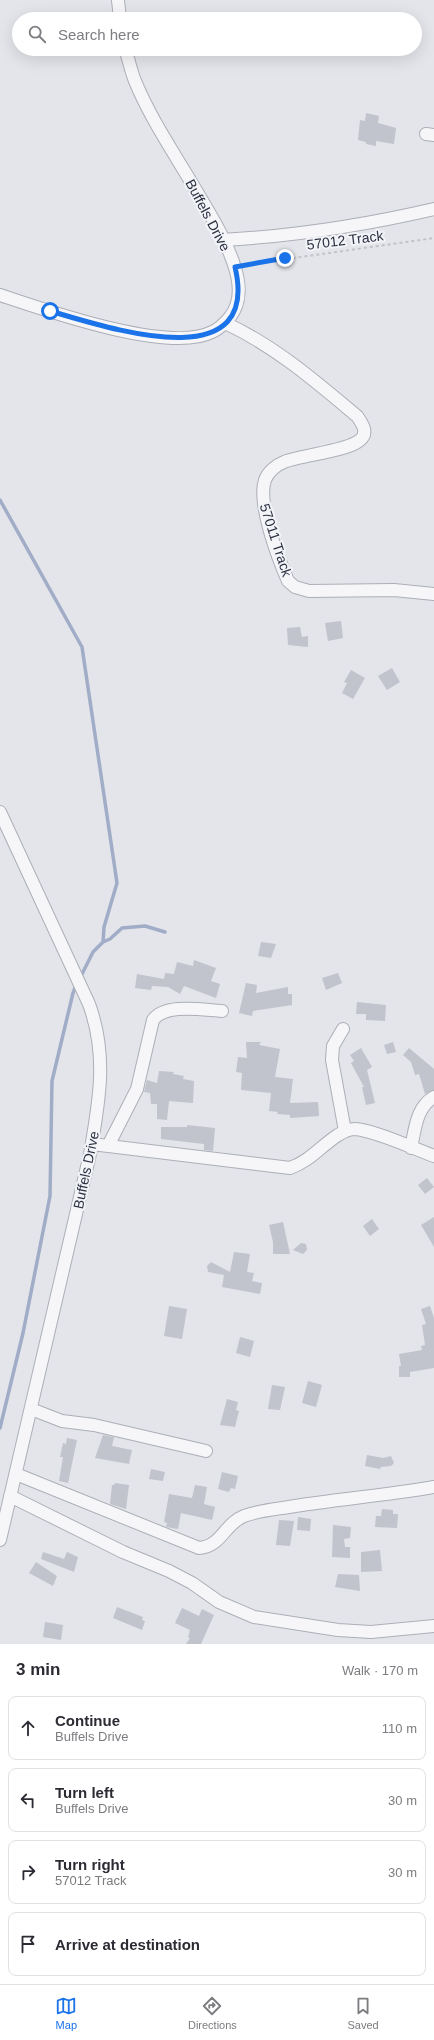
<!DOCTYPE html>
<meta charset="utf-8">
<style>
:root{--surface:#fff;--page:#f7f7f7;--text:#2b2b33;--muted:#7c7c81;--line:#e1e1e2;--accent:#1a73e8}
body{margin:0;font-family:Helvetica,sans-serif;background:var(--page);color:var(--text)}
.stop{position:absolute;width:12px;height:12px;margin:-9px;border:3px solid #1a73e8;border-radius:50%;background:#fff}
.stop.end{background:#1a73e8;border-color:#fff;box-shadow:0 1px 4px #0008}
.list{margin:0;padding:0;list-style:none}
h2{display:flex;justify-content:space-between;align-items:center;height:52px;margin:0;padding:0 16px;font-size:17px}
h2 small{font-size:13px;font-weight:400;color:var(--muted)}
.list li{display:grid;grid-template-columns:26px 1fr auto;gap:12px;align-items:center;box-sizing:border-box;height:64px;margin:0 8px 8px;padding:0 8px;border:1px solid var(--line);border-radius:8px}
.list b{display:block;font-size:15px;white-space:nowrap}
.list p{margin:0;font-size:13px;white-space:nowrap;color:var(--muted)}
.list em{font-size:13px;font-style:normal;color:var(--muted)}
.icon{flex:none;width:22px;height:22px;fill:none;stroke:currentColor;stroke-width:2;stroke-linecap:round;stroke-linejoin:round}
.map{position:relative;flex:none;width:434px;height:1644px;overflow:hidden}
.search{position:absolute;background:var(--surface);box-shadow:0 4px 16px #0002;left:12px;right:12px;top:12px;height:44px;display:flex;align-items:center;gap:10px;box-sizing:border-box;padding:0 14px;border-radius:22px;color:var(--muted);font-size:15px}
.sheet{height:340px;background:var(--surface)}
nav{display:flex;justify-content:space-around;align-items:center;box-sizing:border-box;height:56px;border-top:1px solid var(--line);background:var(--surface);font-size:11px;color:var(--muted)}
nav a{display:grid;justify-items:center;gap:2px}
nav .on{color:var(--accent)}
.map>svg:first-child{display:block}
</style>
<div class="map">
<svg width="434" height="1644" viewBox="0 0 434 1644">
<rect width="100%" height="100%" fill="#e3e5ea"/>
<g fill="none" stroke-linecap="round" stroke-linejoin="round">
<path stroke="#a1acc7" stroke-width="3.5" d="M0,500l82,147 35,236 -13,44 -1,15 -10,10 -13,26
M103,942l7,-3 12,-11 23,-2 20,6
M0,1428l23,-95 27,-137 2,-115 21,-88 3,-8"/>
</g>
<path fill="#c1c3cd" d="M366,113l13,3 -1,7 18,5 -2,16 -18,-3v5l-10,-2v-2l-8,-2 2,-20 5,1z
M341,621l2,17 -15,3 -3,-18z
M300,627l2,10 6,-1v11l-20,-2 -1,-17z
M392,668l8,14 -13,8 -9,-14z
M351,670l14,8 -12,21 -11,-6 5,-10 -3,-1z
M261,942l15,2 -5,14 -13,-2z
M194,960l22,8 -5,13 9,3 -4,14 -32,-12 -4,8 -12,-7 -16,-1 -1,4 -16,-2 2,-14 27,5 1,-6 9,1 3,-12 16,4z
M338,973l4,10 -16,7 -4,-12z
M246,983l11,2 -1,8 32,-6v7h4v11l-39,6 -1,5 -13,-3z
M357,1002l29,3 -1,16 -19,-1v-6h-10z
M246,1042h15l-2,3 21,4 -5,28 18,2 -3,24 28,-1 1,14 -29,2v-3l-13,-1 1,-2 -9,-1 2,-18 -30,-3 1,-17 -6,-1 2,-15 9,1z
M393,1042l3,10 -9,2 -3,-9z
M361,1048l11,19 -5,3 8,33 -9,2 -4,-18h2l-13,-24 3,-2 -4,-6z
M409,1048l25,21v21l-9,4 -6,-20 -4,1 -4,-13 -8,-7z
M159,1071l15,1 -1,2 11,2 -1,3 11,2 -1,22 -24,-2 -2,19 -10,-1v-15h-6l-1,-11 -6,-1 3,-12 10,3z
M187,1125l28,3 -2,23 -9,-1v-6l-43,-5v-12h26z
M427,1178l7,9 -9,7 -7,-9z
M434,1217v30l-13,-22z
M372,1219l7,10 -9,7 -7,-10z
M283,1222l7,32h-17v-12l-4,-17z
M301,1243l5,1 1,6 -4,4 -10,-4z
M234,1252l16,2 -3,18 7,1 -2,8 10,2 -2,11 -38,-7 2,-12 -16,-3 -1,-6 4,-4 19,10z
M169,1306l18,3 -5,30 -18,-3z
M430,1306l4,12v50l-24,4v5h-11v-11h2l-2,-12 23,-4 -1,-4 4,-1 -3,-20 4,-1 -5,-15z
M240,1337l14,4 -4,16 -14,-4z
M308,1381l14,4 -6,22 -14,-4z
M272,1385l13,2 -5,23 -12,-1z
M227,1399l11,3 -2,8 3,1 -4,16 -15,-2z
M103,1435l11,2 -2,9 20,4 -3,14 -34,-6z
M67,1438l10,2 -9,43 -9,-2 4,-24h-3l3,-14 3,1z
M367,1455l16,3 8,-2 3,7 -3,3 -10,1 -1,2 -15,-3z
M151,1469l14,3 -2,9 -14,-2z
M222,1472l16,4 -3,13 -4,-1 -2,4 -11,-3z
M115,1483l14,2 -3,24 -16,-5 2,-19h2z
M195,1485l12,2 -3,17 11,3 -3,13 -31,-7 -3,16 -12,-2 1,-4 -3,-1 5,-28 23,4z
M382,1509l11,1v4h5l-1,14 -22,-1 1,-11h5z
M298,1517l13,2 -1,12 -13,-1z
M279,1520l15,1 -4,25 -14,-1z
M333,1525l18,2 -1,11 -6,1 1,8h5v11l-18,-1z
M380,1550l2,21 -21,1v-20z
M43,1552l21,7 3,-7 11,5 -4,15 -33,-13z
M36,1562l21,14 -4,10 -24,-13z
M338,1574l21,1 1,16 -25,-4z
M117,1607l26,10 -1,3 3,1 -3,9 -29,-12z
M182,1608l17,8 3,-7 12,6 -13,29h-15l4,-6 -2,-1 2,-7 -15,-7z
M45,1622l18,3 -2,15 -18,-3z"/>
<g fill="none" stroke-linecap="round" stroke-linejoin="round">
<g stroke="#acafb7" stroke-width="14">
<path id="minor" d="M118,0l2,19
M426,134l8,1
M223,240c70,-4 142,-15 211,-31
M0,295c45,15 169,59 212,37 7,-3 13,-9 18,-15 11,-14 10,-33 5,-49 -8,-27 -24,-52 -38,-76 -21,-36 -46,-72 -62,-111 -4,-10 -6,-21 -10,-32
M225,323c50,23 90,58 132,93 5,7 12,17 3,24 -12,11 -58,15 -76,22 -8,3 -16,10 -19,18 -8,23 13,78 23,101l7,6 14,4 85,-1 40,4
M0,812l89,192c19,52 10,98 1,150l-90,386
M343,1029l-10,17 -1,14 13,71
M92,1144l198,24c20,-7 31,-22 48,-33 5,-3 11,-6 17,-6 22,2 57,19 79,27
M108,1146l29,-57 16,-69c12,-17 50,-10 69,-9
M411,1148c4,-18 5,-41 23,-51
M31,1409l31,12 32,4 112,26
M16,1474l183,74c23,-2 25,-24 45,-32 16,-6 35,-7 51,-10 46,-7 93,-11 139,-19
M10,1496l113,56 46,19 23,12 27,19 35,15 84,13 33,2 63,-6"/>
</g>
<path stroke="#c1c3c9" stroke-width="2" stroke-dasharray="3 3" stroke-linecap="butt" d="M245,265l189,-27"/>
<use href="#minor" stroke="#f6f6f9" stroke-width="12"/>
</g>
<g fill="none" stroke-linecap="round" stroke-linejoin="round">
<path stroke="#1a73e8" stroke-width="5" d="M50,311c53,15 212,70 185,-44l50,-9"/>
</g>
<g text-anchor="middle" dominant-baseline="central" stroke-width="4" stroke-linejoin="round" paint-order="stroke">
<g font-size="14" fill="#2c3041" stroke="#f3f4f8">
<text transform="translate(208 215) rotate(62)">Buffels Drive</text>
<text transform="translate(345 240) rotate(-7)">57012 Track</text>
<text transform="translate(276 540) rotate(72)">57011 Track</text>
<text transform="translate(86 1170) rotate(-78)">Buffels Drive</text>
</g>
</g>
</svg>
<div class="stop" style="left:50px;top:311px"></div>
<div class="stop end" style="left:285px;top:258px"></div>
<div class="search"><svg class="icon" aria-label="search" viewBox="0 0 24 24"><circle cx="10" cy="10" r="6"/><path d="M15 15l6 6"/></svg>Search here</div>
</div>
<section class="sheet">
<h2>3 min<small>Walk · 170 m</small></h2>
<ul class="list">
<li><svg class="icon" aria-label="ahead" viewBox="0 0 24 24"><path d="M12 20V5M6 11l6-6 6 6"/></svg><div><b>Continue</b><p>Buffels Drive</p></div><em>110 m</em></li>
<li><svg class="icon" aria-label="left" viewBox="0 0 24 24"><path d="M17 20v-9H6M10 6l-5 5 5 5"/></svg><div><b>Turn left</b><p>Buffels Drive</p></div><em>30 m</em></li>
<li><svg class="icon" aria-label="right" viewBox="0 0 24 24"><path d="M7 20v-9h11M14 6l5 5-5 5"/></svg><div><b>Turn right</b><p>57012 Track</p></div><em>30 m</em></li>
<li><svg class="icon" aria-label="arrive" viewBox="0 0 24 24"><path d="M6 21V4h12l-3 4 3 4H6"/></svg><div><b>Arrive at destination</b></div></li>
</ul>
</section>
<nav>
<a class="on"><svg class="icon" aria-label="map" viewBox="0 0 24 24"><path d="M3 6l6-2 6 2 6-2v14l-6 2-6-2-6 2zM9 4v14M15 6v14"/></svg>Map</a>
<a><svg class="icon" aria-label="directions" viewBox="0 0 24 24"><path d="M12 3l9 9-9 9-9-9zM9 14v-3h6M13 9l2 2-2 2"/></svg>Directions</a>
<a><svg class="icon" aria-label="saved" viewBox="0 0 24 24"><path d="M7 4h10v16l-5-4-5 4z"/></svg>Saved</a>
</nav>
